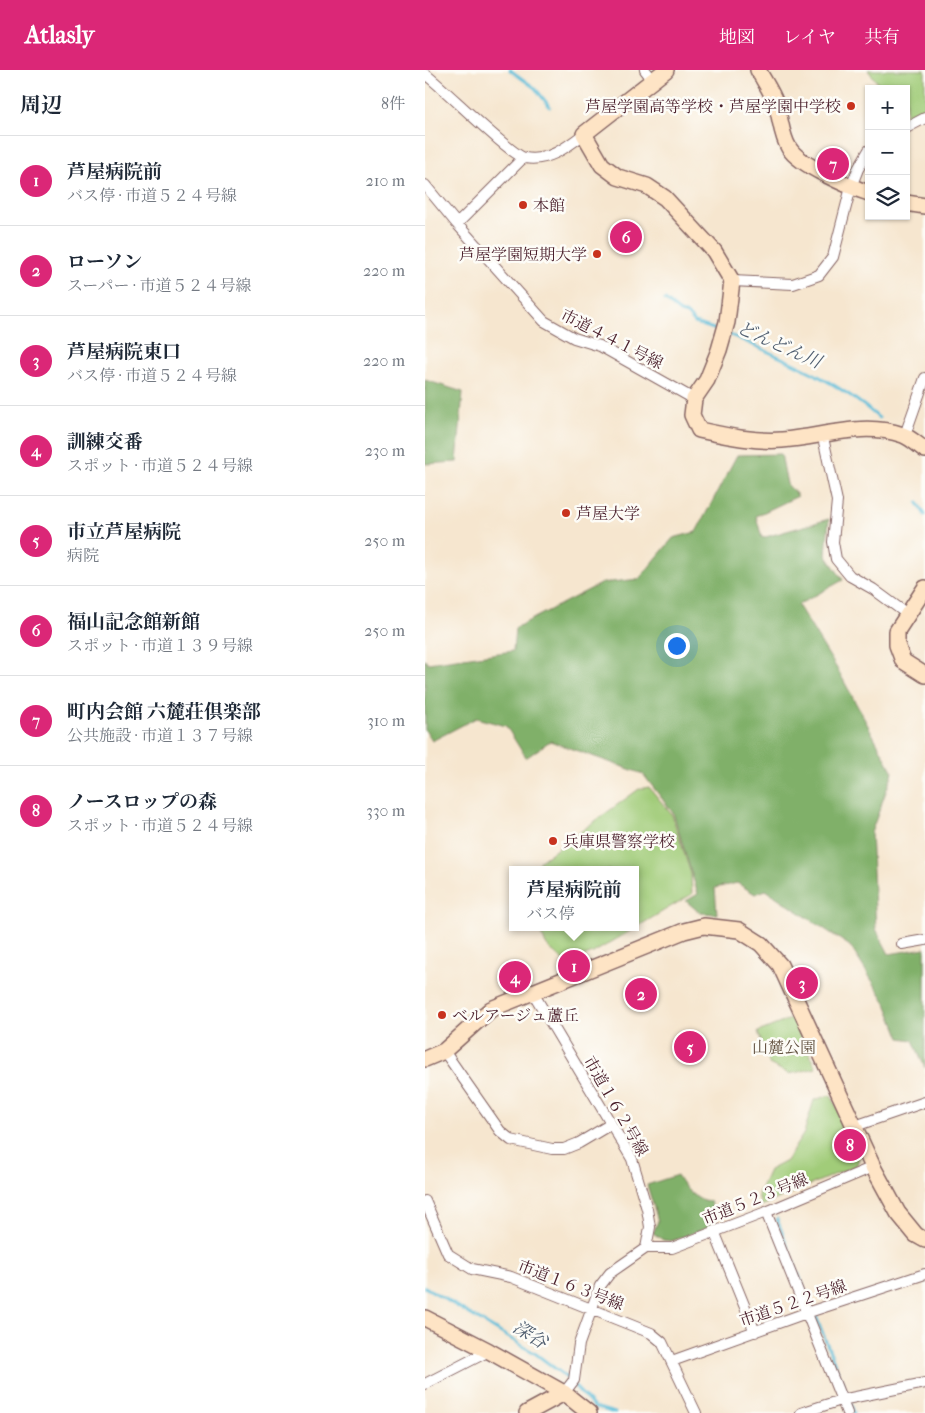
<!DOCTYPE html>
<html lang="ja">
<meta charset="utf-8">
<style>
:root{--surface:#fff;--page:#f2f2f3;--text:#1f2937;--muted:#747a83;--line:#e0e1e3;--accent:#db2777}
body{margin:0;font-family:"IM FELL French Canon","Noto Serif JP",serif;background:var(--page);color:var(--text)}
.controls{position:absolute;right:15px;top:15px;display:grid;overflow:hidden;border-radius:0px;box-shadow:0 1px 4px #0004}
.controls button{width:45px;height:45px;display:grid;place-items:center;padding:0;border:0;border-bottom:1px solid var(--line);background:var(--surface);color:var(--text);font:25px sans-serif}
.you{position:absolute;left:251px;top:575px;width:18px;height:18px;margin:-12px;border:4px solid #fff;border-radius:50%;background:#1a73e8;box-shadow:0 0 0 8px #1a73e833}
.badge{display:grid;place-items:center;width:32px;height:32px;border-radius:50%;background:var(--accent);color:#fff;font-size:16px;font-weight:700}
.pin{position:absolute;translate:-50% -50%;border:2px solid #fff;box-shadow:0 1px 5px #0006}
.popup{position:absolute;left:84px;top:796px;width:130px;height:65px;box-sizing:border-box;display:grid;place-content:center;border-radius:0px;background:var(--surface);filter:drop-shadow(0 1px 4px #0005);font-size:16px;white-space:nowrap;color:var(--muted)}
.popup b{font-size:19px;color:var(--text)}
.popup::after{content:'';position:absolute;left:50%;top:100%;margin-left:-10px;border:10px solid transparent;border-top-color:var(--surface)}
.list{margin:0;padding:0;list-style:none}
h2{display:flex;justify-content:space-between;align-items:center;height:65px;margin:0;padding:0 20px;font-size:21px}
h2 small{font-size:16px;font-weight:400;color:var(--muted)}
.list li{display:grid;grid-template-columns:32px 1fr auto;gap:15px;align-items:center;box-sizing:border-box;height:90px;padding:0 20px;border-top:1px solid var(--line)}
.list b{display:block;font-size:19px;white-space:nowrap}
.list p{margin:0;font-size:16px;white-space:nowrap;color:var(--muted)}
.list em{font-size:16px;font-style:normal;color:var(--muted)}
.icon{flex:none;width:28px;height:28px;fill:none;stroke:currentColor;stroke-width:2;stroke-linecap:round;stroke-linejoin:round}
.map{position:relative;flex:none;width:500px;height:1343px;overflow:hidden}
header{display:flex;align-items:center;gap:30px;box-sizing:border-box;height:70px;padding:0 25px;background:var(--accent);color:#fff}
header strong{font-size:24px}
nav{display:flex;gap:28px;margin-inline-start:auto;font-size:18px}
main{display:flex}
aside{flex:1;background:var(--surface)}
.map>svg:first-child{display:block}
</style>
<header>
<strong>Atlasly</strong>
<nav><a>地図</a><a>レイヤ</a><a>共有</a></nav>
</header>
<main>
<aside>
<h2>周辺<small>8件</small></h2>
<ul class="list">
<li><span class="badge">1</span><div><b>芦屋病院前</b><p>バス停 · 市道５２４号線</p></div><em>210 m</em></li>
<li><span class="badge">2</span><div><b>ローソン</b><p>スーパー · 市道５２４号線</p></div><em>220 m</em></li>
<li><span class="badge">3</span><div><b>芦屋病院東口</b><p>バス停 · 市道５２４号線</p></div><em>220 m</em></li>
<li><span class="badge">4</span><div><b>訓練交番</b><p>スポット · 市道５２４号線</p></div><em>230 m</em></li>
<li><span class="badge">5</span><div><b>市立芦屋病院</b><p>病院</p></div><em>250 m</em></li>
<li><span class="badge">6</span><div><b>福山記念館新館</b><p>スポット · 市道１３９号線</p></div><em>250 m</em></li>
<li><span class="badge">7</span><div><b>町内会館 六麓荘倶楽部</b><p>公共施設 · 市道１３７号線</p></div><em>310 m</em></li>
<li><span class="badge">8</span><div><b>ノースロップの森</b><p>スポット · 市道５２４号線</p></div><em>330 m</em></li>
</ul>
</aside>
<div class="map">
<svg width="500" height="1343" viewBox="0 0 500 1343">
<rect width="100%" height="100%" fill="#fdfcf7"/>
<filter id="ink" filterUnits="userSpaceOnUse"><feTurbulence type="fractalNoise" baseFrequency=".02" numOctaves="2"/><feDisplacementMap in="SourceGraphic" scale="10" xChannelSelector="R" yChannelSelector="G"/><feConvolveMatrix kernelMatrix="1 2 1 2 8 2 1 2 1" color-interpolation-filters="sRGB"/></filter>
<filter id="wash" filterUnits="userSpaceOnUse"><feTurbulence type="fractalNoise" baseFrequency=".0096" numOctaves="4" result="noise"/><feDisplacementMap in="SourceGraphic" scale="20" xChannelSelector="R" yChannelSelector="G"/><feGaussianBlur stdDeviation="1.12" result="paint"/><feColorMatrix in="noise" values="0 0 0 0 0 0 0 0 0 0 0 0 0 0 0 0 0 1.4 0 .05"/><feComposite in="paint" operator="in"/></filter>
<g filter="url(#wash)">
<rect width="100%" height="100%" fill="#f6e6cf"/>
<path fill="#a1cc79" stroke="#767652" d="M443,0h57v36l-19,10v-27h-24z
M224,717l23,28 19,59 1,20 -99,59 -27,10 -19,-17 -10,-19h98v-57h-97l1,-8 100,-73z
M368,948l23,50 -27,6 -20,-10 -11,-32z
M406,1025l29,58 -3,12 -96,41 -3,-12 11,-24 17,-9 18,-28 10,-33z"/>
<path fill="#80b069" stroke="#65684a" d="M0,310l38,12 -6,70 -32,2z
M356,384l6,30 11,12 -42,20 6,22 67,-19 -3,36 17,25 -45,25 41,67 54,100 -22,61 5,96 13,25 36,-6v120l-12,-28 -13,-2 -15,-37 -35,-55 -84,-56 -11,4 -18,-11 -22,5 2,26 -17,-1 -14,-12 12,-7 -25,-81 -30,-39 -93,-33 -24,17 -20,-32 -30,-8 -44,23 -7,-11v-71l3,4 85,-12 2,-23 87,-45 37,-4 34,-41 23,-6 41,-77z
M252,1105c8,13 16,25 33,26l6,22 -5,3 -39,15 -9,-1 -10,-7 5,-12 -11,-36z"/>
<g fill="none" stroke-linecap="round" stroke-linejoin="round">
<path stroke="#56b9d5" stroke-width="3" d="M85,0l25,18 15,19
M240,230l15,12 7,2 8,9 25,8
M303,264c52,23 108,45 151,84
M493,433l7,12
M352,1149l34,87
M0,1217l111,67 29,22 29,31 21,6
M391,1246l30,76
M426,1334l3,9"/>
</g>
</g>
<g filter="url(#ink)">
<g fill="none" stroke-linecap="round" stroke-linejoin="round">
<g stroke="#866564" stroke-width="12">
<path id="street" d="M220,0l8,10
M0,4c18,13 85,81 100,84 23,4 42,-11 59,-24
M481,58l19,-10
M0,115l32,39 87,97 30,17 26,8 94,53
M32,154l66,-66
M307,211l61,3 26,-9 14,-18 18,-70 7,-18 11,-19
M397,363l15,68 -4,41 3,17 14,17 23,13 34,25
M480,365l20,-57
M477,874l23,-4
M107,921l100,168 15,50 3,18 -4,21 -36,25 -10,13 -21,58 -5,36 -10,13
M19,981l56,80 11,9 41,9h12l15,-6 32,-19
M430,1056l70,-24
M0,1131l23,53 24,15 39,8 140,56 11,9 34,71
M341,1142l81,201
M289,1161l41,101
M221,1178h26l94,-36 107,-45
M247,1291l134,-48 119,-39
M0,1314l64,-33
M376,1343l40,-13 84,-17"/>
</g>
<g stroke="#866564" stroke-width="18">
<path id="secondary" d="M241,0l-82,64 18,31 16,12 29,9 18,12 49,53 18,30 -5,41 -8,28 -12,30 -13,19 -2,16 7,15c28,6 55,12 83,10 41,-3 81,-19 121,-5 8,3 15,10 22,15
M333,0c6,11 14,22 18,34 5,15 5,31 13,44 10,17 61,39 80,45
M481,133l19,3
M500,518l-28,43v14l6,16 22,14
M0,989l19,-8 47,-42 193,-78 20,-5 35,4 22,14 19,21 93,202 25,46 18,22 9,5
M0,1248l64,33 75,42 25,20
M102,1343l37,-20"/>
</g>
<use href="#street" stroke="#fff" stroke-width="10"/>
<use href="#secondary" stroke="#fee4c5" stroke-width="15"/>
</g>
</g>
<g fill="#c8321e" stroke="#fdfcf7" stroke-width="2">
<circle cx="426" cy="36" r="5"/>
<circle cx="98" cy="135" r="5"/>
<circle cx="172" cy="184" r="5"/>
<circle cx="141" cy="443" r="5"/>
<circle cx="128" cy="771" r="5"/>
<circle cx="17" cy="945" r="5"/>
</g>
<g text-anchor="middle" dominant-baseline="central" stroke-width="5" stroke-linejoin="round" paint-order="stroke">
<g font-size="16" fill="#4a1f2b" stroke="#fdfcf7" text-anchor="start">
<text x="416" y="36" text-anchor="end">芦屋学園高等学校・芦屋学園中学校</text>
<text x="108" y="135">本館</text>
<text x="162" y="184" text-anchor="end">芦屋学園短期大学</text>
<text x="151" y="443">芦屋大学</text>
<text x="138" y="771">兵庫県警察学校</text>
<text x="27" y="945">ベルアージュ蘆丘</text>
</g>
<g font-size="16" fill="#4a1f2b" stroke="#fdfcf7">
<text transform="translate(187 269) rotate(27)">市道４４１号線</text>
<text transform="translate(191 1036) rotate(60)">市道１６２号線</text>
<text transform="translate(330 1129) rotate(-22)">市道５２３号線</text>
<text transform="translate(146 1215) rotate(21)">市道１６３号線</text>
<text transform="translate(368 1233) rotate(-19)">市道５２２号線</text>
</g>
<g font-size="16" fill="#645342" stroke="#fdfcf7">
<text x="359" y="977">山麓公園</text>
</g>
<g font-size="18" font-style="italic" fill="#4f5d6f" stroke="#fdfcf7">
<text transform="translate(354 275) rotate(24)">どんどん川</text>
<text transform="translate(105 1265) rotate(32)">深谷</text>
</g>
</g>
</svg>
<div class="controls">
<button>+</button>
<button>−</button>
<button><svg class="icon" aria-label="layers" viewBox="0 0 24 24"><path d="M12 4l9 5-9 5-9-5zM3 14l9 5 9-5"/></svg></button>
</div>
<div class="you"></div>
<div class="pin badge" style="left:149px;top:896px">1</div>
<div class="popup"><b>芦屋病院前</b>バス停</div>
<div class="pin badge" style="left:216px;top:924px">2</div>
<div class="pin badge" style="left:377px;top:913px">3</div>
<div class="pin badge" style="left:90px;top:907px">4</div>
<div class="pin badge" style="left:265px;top:977px">5</div>
<div class="pin badge" style="left:201px;top:167px">6</div>
<div class="pin badge" style="left:408px;top:94px">7</div>
<div class="pin badge" style="left:425px;top:1075px">8</div>
</div>
</main>
